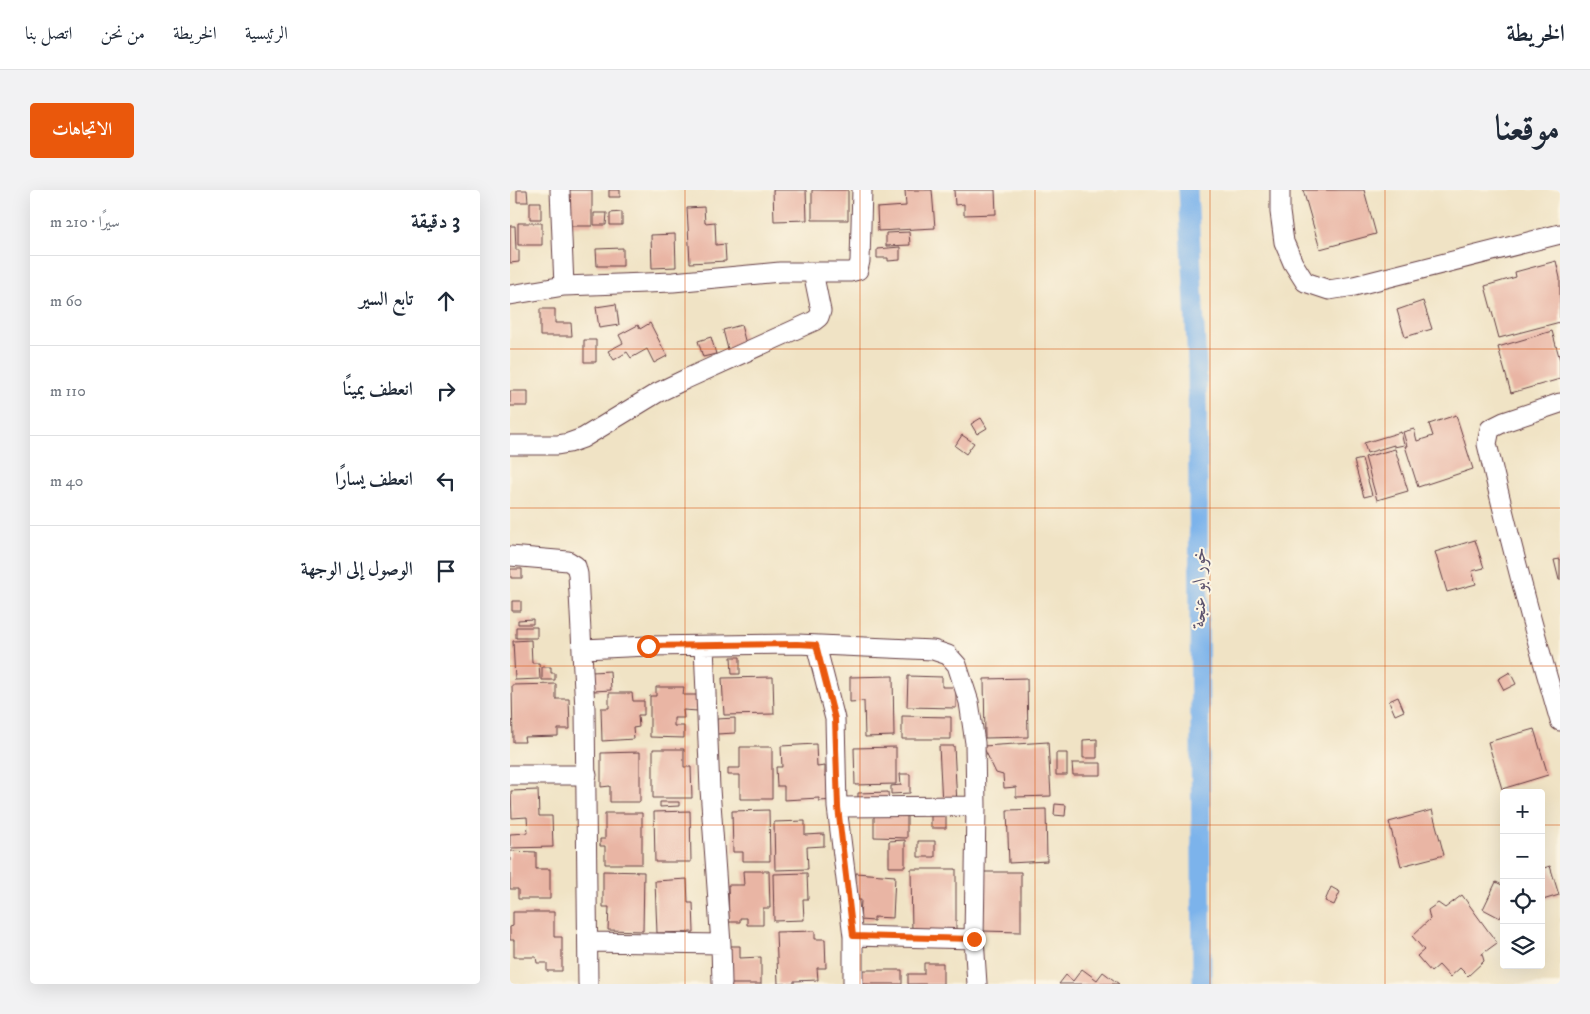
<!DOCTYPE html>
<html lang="ar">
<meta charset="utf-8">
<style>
:root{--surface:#fff;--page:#f2f2f3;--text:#1f2937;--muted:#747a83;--line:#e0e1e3;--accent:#ea580c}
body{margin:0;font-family:"IM FELL DW Pica",Amiri,serif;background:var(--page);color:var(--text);direction:rtl}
.controls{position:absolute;right:15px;bottom:15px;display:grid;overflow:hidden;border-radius:5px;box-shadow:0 5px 20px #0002}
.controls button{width:45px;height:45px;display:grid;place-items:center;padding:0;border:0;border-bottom:1px solid var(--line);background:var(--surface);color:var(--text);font:25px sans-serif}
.stop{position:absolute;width:15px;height:15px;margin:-11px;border:4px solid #ea580c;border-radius:50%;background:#fff}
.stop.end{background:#ea580c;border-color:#fff;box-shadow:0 1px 5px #0008}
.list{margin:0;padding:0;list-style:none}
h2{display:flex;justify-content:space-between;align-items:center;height:65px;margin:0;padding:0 20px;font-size:21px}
h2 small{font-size:16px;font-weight:400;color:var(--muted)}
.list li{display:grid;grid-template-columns:32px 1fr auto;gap:15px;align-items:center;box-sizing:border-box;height:90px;padding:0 20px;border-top:1px solid var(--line)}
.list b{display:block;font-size:19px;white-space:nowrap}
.list em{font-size:16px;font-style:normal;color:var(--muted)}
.icon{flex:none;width:28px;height:28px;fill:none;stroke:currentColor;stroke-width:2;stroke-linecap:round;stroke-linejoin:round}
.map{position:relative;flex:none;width:1050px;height:794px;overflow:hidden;direction:ltr;border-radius:5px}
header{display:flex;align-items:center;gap:30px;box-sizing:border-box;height:70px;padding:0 25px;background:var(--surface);border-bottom:1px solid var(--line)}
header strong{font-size:24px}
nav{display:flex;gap:28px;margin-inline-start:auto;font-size:18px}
.intro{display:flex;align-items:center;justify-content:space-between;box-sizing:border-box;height:120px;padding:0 30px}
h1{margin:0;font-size:35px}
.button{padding:12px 22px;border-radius:5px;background:var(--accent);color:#fff;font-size:18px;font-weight:700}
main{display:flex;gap:30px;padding:0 30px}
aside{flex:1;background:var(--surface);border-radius:5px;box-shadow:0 5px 20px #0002}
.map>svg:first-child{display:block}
</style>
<header>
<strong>الخريطة</strong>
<nav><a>الرئيسية</a><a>الخريطة</a><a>من نحن</a><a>اتصل بنا</a></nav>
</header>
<div class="intro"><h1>موقعنا</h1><a class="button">الاتجاهات</a></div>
<main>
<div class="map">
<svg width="1050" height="794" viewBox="0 0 1050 794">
<rect width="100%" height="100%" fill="#fcf5e5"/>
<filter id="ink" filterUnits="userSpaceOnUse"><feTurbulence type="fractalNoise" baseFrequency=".02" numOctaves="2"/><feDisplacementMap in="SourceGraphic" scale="10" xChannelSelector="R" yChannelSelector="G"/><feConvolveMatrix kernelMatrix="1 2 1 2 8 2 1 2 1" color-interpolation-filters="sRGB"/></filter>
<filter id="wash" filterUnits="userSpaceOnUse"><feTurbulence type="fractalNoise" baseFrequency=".0096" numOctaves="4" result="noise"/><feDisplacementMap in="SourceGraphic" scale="20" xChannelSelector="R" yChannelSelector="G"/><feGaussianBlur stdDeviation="1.12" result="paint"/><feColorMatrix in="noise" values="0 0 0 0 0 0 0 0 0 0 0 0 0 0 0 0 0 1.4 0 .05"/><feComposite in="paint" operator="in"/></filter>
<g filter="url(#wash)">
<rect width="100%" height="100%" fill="#f0e3c5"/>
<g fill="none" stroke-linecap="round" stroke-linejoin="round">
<path stroke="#7cb3eb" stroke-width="19" d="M678,0l9,174 5,620"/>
</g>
<g id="blocks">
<path fill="#e9b5a4" d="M7,0h10l1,12h-11z
M54,0h28v36h-27z
M99,0h11v7h-11z
M263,0h33l1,30 -33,1z
M302,0h36v30h-36z
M395,0h27l3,38 -57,3 -1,-23 29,-2z
M444,0h41l1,24 -32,1v-11l-9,1z
M793,0h61l12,44 -56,15z
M20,12h11v17h-11z
M194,17l1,16 10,-1 1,23 9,-1 1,17 -36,2 -3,-55z
M112,22v13h-12v-12z
M84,23h13l-1,12h-12z
M8,33h24v22h-24z
M0,36h5l1,24h3v12l-9,1z
M399,42l1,13 -24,1v-13z
M165,44l1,33 -24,1 -1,-33z
M390,57v13l-12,1v-3h-11v-9z
M113,58v18h-26l-1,-17z
M1046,71l4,17v44l-61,16 -14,-52 31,-9 -1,-5z
M913,111l9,28 -27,8 -8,-27z
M106,114l3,21 -20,3 -3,-21z
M30,119h15v14h16l1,13h-32z
M140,133l17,33 -13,7 -7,-14 -16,9 -4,-6 -13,8 -6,-9 15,-8 -4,-8 19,-10 2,4z
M231,135l6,23 -18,5 -6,-23z
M1042,141l8,29v19l-49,14 -13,-46z
M201,147l5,17 -13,3 -5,-16z
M74,150h12v22h-12z
M0,201h18v15h-18z
M946,225l17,54 -55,18 -13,-41h2l-4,-14 11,-3 3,12 16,-5 -4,-12z
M471,228l6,10 -10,6 -6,-10z
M891,242l3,13 -10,2v-2l-27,8 -3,-10z
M452,245l12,8 -8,11 -11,-8z
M885,259l13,42 -31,9 -12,-43z
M852,269l10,36 -8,2 -10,-36z
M965,350l9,28 -12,3 4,13 -29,8 -12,-40z
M1050,369v21h-1l-5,-20z
M0,379h12v9h-11z
M2,411h9v10h-9z
M23,429v5h-15v-4z
M6,437h21v11h-21z
M21,450l1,23h7l1,16 -25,1 -2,-39z
M221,467h9v17h-8z
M32,477h9v6h4v7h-13z
M100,481l1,19 -17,1 -2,-19z
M1000,482l6,12 -12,6 -6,-11z
M383,486l1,60 -29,1 -1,-36 -14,1v-25z
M398,486l34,1v10h14v21l-49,-1z
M263,487l1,37 -50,1 -2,-37z
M517,488l1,59 -43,1 -1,-59z
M46,494v15h13l1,30h-12v7l-34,1 1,5h-12l-1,-57z
M146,497h28l-1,8h15v16l-15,-1 1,8h-10v8h10v12l-34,-1v-41h6z
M99,503h23l1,8h11v14h-6l1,12 -6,1 1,11 -32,2 -1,-33h8z
M888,507l6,14 -9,4 -6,-14z
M392,526l49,1v22h-49z
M225,528v15l-18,1v-15z
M1024,539l14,46 -46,14 -14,-47z
M587,549v19h-14v-18z
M538,552l3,54 -35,1v-10l-12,1 -1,-13 -7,-2 -13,-27z
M306,554l1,23 8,-1v10h10l1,24 -17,1v-3l-35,2v-14h-7l-1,-19h6l-1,-21z
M429,556h15l3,58h-15z
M230,557h32v52h-32v-24h-12v-7h12z
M386,557v37l-41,1 -1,-37z
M143,559h31v18h7l1,31h-39z
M130,562v50h-30v-16l-9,1v-34z
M546,563h11v22h-11z
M562,573h29v12h-28z
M390,584h10v19l-19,1v-8l10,-1z
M28,600l1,26h13l1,31 -43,1v-14l18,-1 -1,-16 -15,1 -1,-27z
M378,602l1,11 -31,1v-11z
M150,612h19v4l-19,1z
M545,614l11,1 -1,11 -11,-1z
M536,619l1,52 -38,2 -2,-53z
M259,620l1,51h-27v-9h-10l-1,-41z
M922,620l12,45 -43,11 -12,-44z
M180,621l1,51h-36l-1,-50z
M421,621h15v17h-15z
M364,622h33v26l-33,-1z
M95,623h37v51h-37v-18h-5v-7h5z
M295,631v14l19,-1v12l-17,1 1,22 -33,1 -1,-48z
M395,650v27h-16v-26z
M408,651h17v16h-17z
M0,661l26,1v17h14v30h-32v-10h-8z
M1040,676l9,29 -16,5 -2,-6v-25z
M401,679h45v63l-44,1z
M93,681l41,1 -1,59 -35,-1 1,-23h-6z
M233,681h26l1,37h-7v17h-16v-7h-7v4h-11l-1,-37h16z
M474,682h37v60l-38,-1z
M297,683l1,26h-5l1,21 -30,1 -1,-47z
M346,683l39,3 -2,42 -19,-1v4l-14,-1 1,-20h-6z
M177,689l1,24h5l1,29 -37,1 -2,-52z
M986,692l8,4v25l-4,7 -17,-9z
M821,697l9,5 -6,13 -9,-4z
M952,705l35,48 -15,11 2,7 -16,15 -8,-8 -10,9 -11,-12 -8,7 -14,-16 7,-6 -12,-14 18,-17 -2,-9 10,-7 7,5z
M3,722h41v25h8v34h-15v-8h-10l-1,-6h-22v-17h-4v-13l3,-1z
M305,741v8h10l1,29h-9l1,12 -24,1v3h-16l-2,-52z
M217,756h13v12l21,-1v27h-33z
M414,773h19v21h-35v-10h16z
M572,779l15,11 6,-8 16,12h-60l7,-9 7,6z
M352,780h40v14h-40z"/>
</g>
</g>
<g filter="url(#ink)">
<use href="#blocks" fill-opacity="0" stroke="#633c42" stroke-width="1"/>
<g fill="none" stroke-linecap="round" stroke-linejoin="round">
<g stroke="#633c42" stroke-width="21">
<path id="street" d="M50,0l4,96
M770,0v22l4,30 9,21 12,19 24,8 25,-4 206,-52
M0,105l54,-9 109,-4 107,-10h70l8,-2 2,-9 2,-71
M1050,213l-56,19 -14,7 -3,15c22,93 46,185 73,277
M0,255h47l12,-2 14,-5 74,-45 29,-14 128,-58 5,-4 2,-6 -8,-39
M0,366l58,5 8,5 2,8 7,135 3,275
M306,455l19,74 2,88 16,129v48
M194,456l6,143 11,155 1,40
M73,459l65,-3 149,-2 136,6 15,5 9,10 12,37 6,41 1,63 -2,133 3,45
M0,585h77
M327,617l139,-1
M343,746l121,3
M78,752l133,2"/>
</g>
<use href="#street" stroke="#fff" stroke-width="19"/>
</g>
</g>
<g fill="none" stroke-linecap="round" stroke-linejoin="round" filter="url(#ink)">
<path stroke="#ea580c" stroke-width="6" d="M138,456l149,-2 19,1 19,74 3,88 15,129 121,3"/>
</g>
<path fill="none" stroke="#d8530f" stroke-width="1" stroke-opacity="0.55" d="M175,0v794M350,0v794M525,0v794M700,0v794M875,0v794M0,159h1050M0,318h1050M0,476h1050M0,635h994M1031,635h19"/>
<g text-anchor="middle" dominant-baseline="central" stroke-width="4" stroke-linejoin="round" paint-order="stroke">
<g font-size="19" font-style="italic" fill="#5c536e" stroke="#fcf5e5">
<text transform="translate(689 397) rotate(-90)">خور ابو عنجة</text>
</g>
</g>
</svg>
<div class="controls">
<button>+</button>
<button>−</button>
<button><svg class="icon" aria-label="locate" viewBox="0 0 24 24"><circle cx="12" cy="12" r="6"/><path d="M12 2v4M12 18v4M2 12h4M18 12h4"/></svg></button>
<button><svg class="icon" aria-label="layers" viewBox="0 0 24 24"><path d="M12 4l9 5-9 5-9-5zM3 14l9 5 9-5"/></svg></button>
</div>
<div class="stop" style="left:138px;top:456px"></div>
<div class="stop end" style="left:464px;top:749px"></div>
</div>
<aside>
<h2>3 دقيقة<small>سيرًا · 210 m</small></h2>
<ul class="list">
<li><svg class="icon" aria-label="ahead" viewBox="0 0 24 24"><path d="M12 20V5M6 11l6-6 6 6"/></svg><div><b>تابع السير</b></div><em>60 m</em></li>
<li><svg class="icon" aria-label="right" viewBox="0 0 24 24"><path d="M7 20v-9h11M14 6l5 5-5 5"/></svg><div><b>انعطف يمينًا</b></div><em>110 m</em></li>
<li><svg class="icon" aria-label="left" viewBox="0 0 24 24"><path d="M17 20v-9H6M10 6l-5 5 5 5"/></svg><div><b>انعطف يسارًا</b></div><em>40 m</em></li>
<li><svg class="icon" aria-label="arrive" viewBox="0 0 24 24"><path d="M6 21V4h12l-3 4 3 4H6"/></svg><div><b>الوصول إلى الوجهة</b></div></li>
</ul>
</aside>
</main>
